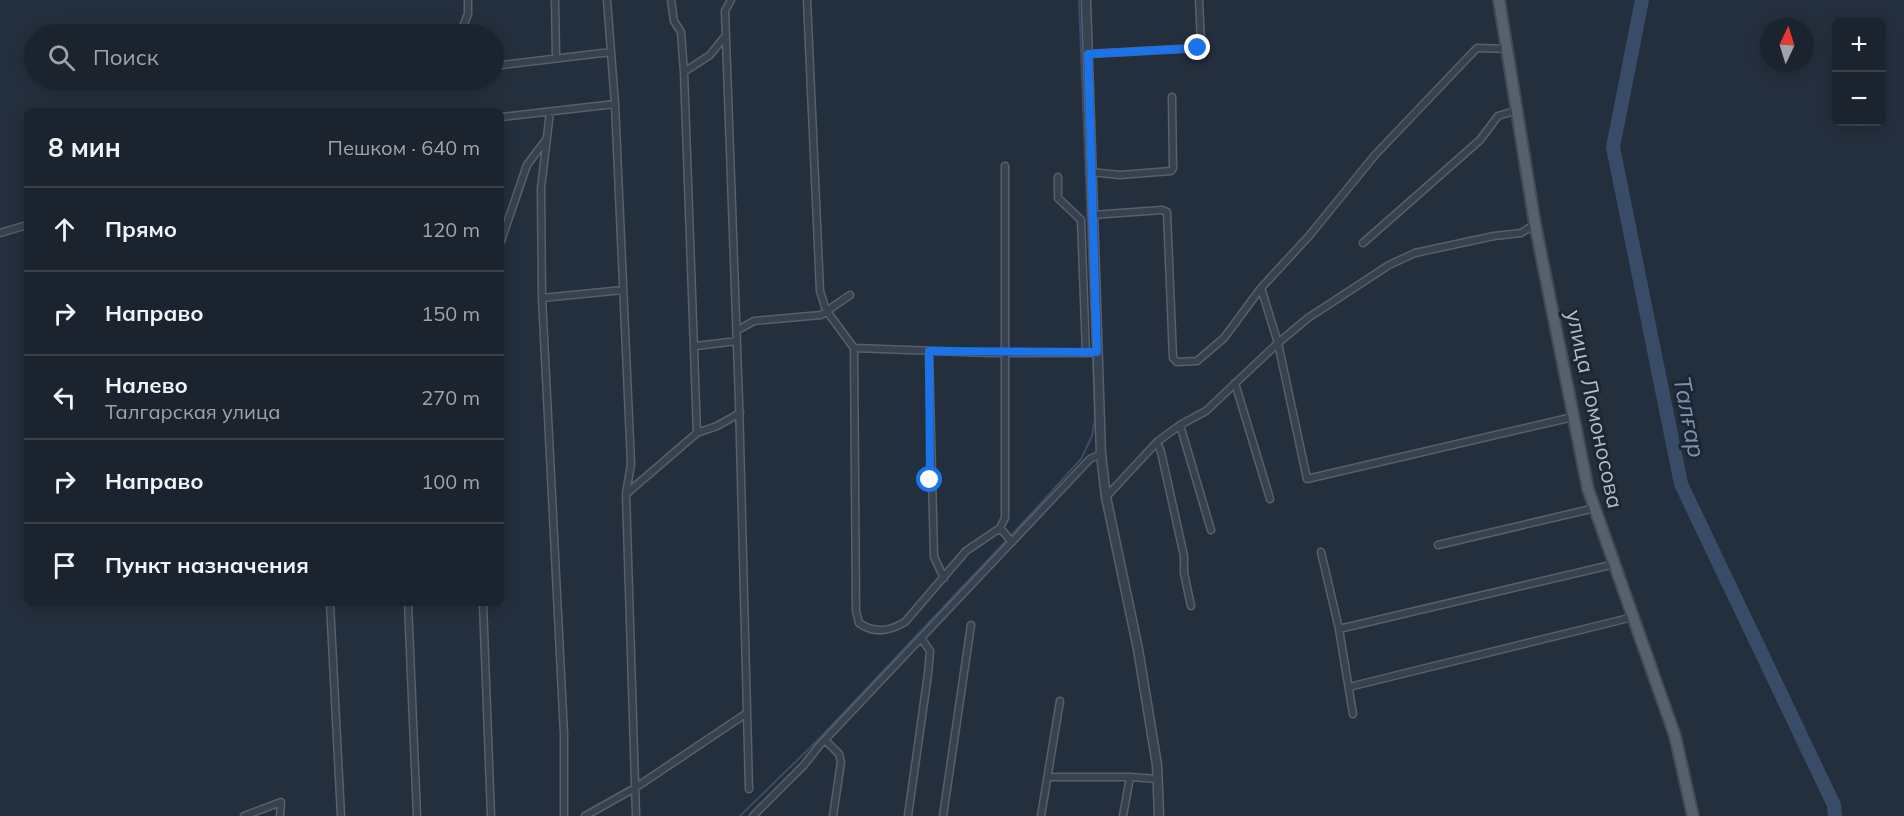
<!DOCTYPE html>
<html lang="ru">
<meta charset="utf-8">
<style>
:root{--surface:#1b232e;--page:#282f3a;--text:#f1f3f6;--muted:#a0a4aa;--line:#39404a}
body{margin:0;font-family:Mulish,sans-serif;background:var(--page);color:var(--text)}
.controls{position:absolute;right:18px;top:18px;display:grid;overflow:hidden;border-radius:9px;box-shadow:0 3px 15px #0003}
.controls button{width:54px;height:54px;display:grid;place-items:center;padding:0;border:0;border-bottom:2px solid var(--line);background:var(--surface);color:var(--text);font:30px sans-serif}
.compass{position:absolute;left:1760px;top:18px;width:54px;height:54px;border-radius:50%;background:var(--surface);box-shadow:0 3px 15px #0003;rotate:4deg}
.stop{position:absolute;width:18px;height:18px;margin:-14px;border:4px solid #1a73e8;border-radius:50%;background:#fff}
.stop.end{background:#1a73e8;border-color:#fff;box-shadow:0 2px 6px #0008}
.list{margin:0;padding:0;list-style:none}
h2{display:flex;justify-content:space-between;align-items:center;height:78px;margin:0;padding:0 24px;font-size:26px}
h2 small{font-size:20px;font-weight:400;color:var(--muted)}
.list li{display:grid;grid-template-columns:39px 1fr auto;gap:18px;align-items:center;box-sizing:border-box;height:84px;padding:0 24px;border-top:2px solid var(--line)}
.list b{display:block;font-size:22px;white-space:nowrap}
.list p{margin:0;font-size:20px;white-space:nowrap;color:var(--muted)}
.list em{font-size:20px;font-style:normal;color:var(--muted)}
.icon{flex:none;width:33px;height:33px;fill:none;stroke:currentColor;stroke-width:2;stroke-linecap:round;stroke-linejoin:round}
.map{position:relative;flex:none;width:1904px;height:816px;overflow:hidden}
.search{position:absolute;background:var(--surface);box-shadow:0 3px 15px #0003;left:24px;top:24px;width:480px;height:66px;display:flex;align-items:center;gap:15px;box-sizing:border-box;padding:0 21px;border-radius:33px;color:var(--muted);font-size:22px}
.panel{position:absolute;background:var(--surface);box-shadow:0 3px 15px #0003;left:24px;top:108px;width:480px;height:498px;border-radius:9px}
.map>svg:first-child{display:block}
</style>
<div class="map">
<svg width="1904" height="816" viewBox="0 0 1904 816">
<rect width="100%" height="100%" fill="#242f3e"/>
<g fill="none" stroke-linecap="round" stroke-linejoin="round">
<path stroke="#394c67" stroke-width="2" d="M740,816l78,-76 214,-227 49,-54 11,-23 3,-16 -2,-63 -14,-357"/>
<path stroke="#394c67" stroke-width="14" d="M1642,0l-29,147 68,337 153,321 1,11"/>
<g stroke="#565f6c" stroke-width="9">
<path id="minor" d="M555,0l1,58
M607,0l8,104 16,360 -5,30 10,322
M671,0l3,21 7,11 3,40
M731,0l-6,11 14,390 10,388
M807,0l13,291 6,19 28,38 136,5h107
M464,24l4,-10v-14
M1088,54l110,-6 3,-5 -2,-43
M494,66l117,-14
M375,82l17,-2
M550,112l-9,76 1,110 22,436v82
M501,117l114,-13
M1005,166v352l-5,10 12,14
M1090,172l30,3 51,-4 2,-3 -1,-71
M1058,177v21l23,22 5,133
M1092,215l70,-5 5,2 6,146 4,4 20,-1 27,-23 37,-50 48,-52 66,-81 102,-107 31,1
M0,233l27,-8
M501,241l26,-76 18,-24
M1363,243l117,-103 18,-24 20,-6
M1261,288l17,55 30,-25 81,-53 26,-12 79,-17 27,-3 14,-9
M542,298l81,-8
M736,331l18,-10 67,-6 29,-20
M696,346l41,-5
M854,348l2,263 3,12c15,11 31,8 46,-1l61,-71 34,-23
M929,351l5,206 10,21
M1235,383l35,116
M1180,425l31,105
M697,433l20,-7 23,-13
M1157,442l4,10 23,104v17l7,33
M626,494l71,-61 -13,-361 26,-17 16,-20
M1106,497l51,-55 23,-17 26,-14 72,-68 29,136 266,-62
M1438,545l157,-37
M1321,552l18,77
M330,603l11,213
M408,603l9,213
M483,603l8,213
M1349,687l284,-70
M1353,714l-14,-85 276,-65
M825,740l14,14 2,8 -8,54
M1048,777h82
M244,816l37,-14 -1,14
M585,816l50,-28 112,-75
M753,816l51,-51 15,-19 271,-287 11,-5
M908,816l20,-142 2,-23 -9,-13
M943,816l28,-191
M1041,816l19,-115
M1123,816l7,-39 28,2"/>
</g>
<g stroke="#565f6c" stroke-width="11">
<path id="tertiary" d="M1086,0l15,454 5,43 32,152 19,116 2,51"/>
</g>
<g stroke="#414a57" stroke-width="14">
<path id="primary" d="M1499,0l36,224 53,265 87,247 18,80"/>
</g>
<use href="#minor" stroke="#38414e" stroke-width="6"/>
<use href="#tertiary" stroke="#38414e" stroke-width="8"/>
<use href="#primary" stroke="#56606e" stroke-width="10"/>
</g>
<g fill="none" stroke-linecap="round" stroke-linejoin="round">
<path stroke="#1a73e8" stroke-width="8" d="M930,480l-1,-129 168,1 -9,-298 110,-6"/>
</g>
<g text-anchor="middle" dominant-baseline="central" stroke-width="6" stroke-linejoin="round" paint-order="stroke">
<g font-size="22" fill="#b4bcc9" stroke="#1d2633">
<text transform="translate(1595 409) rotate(78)">улица Ломоносова</text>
</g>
<g font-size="24" font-style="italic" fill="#7c92b1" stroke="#1d2633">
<text transform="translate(1690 417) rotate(79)">Талғар</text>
</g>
</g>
</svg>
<div class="controls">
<button>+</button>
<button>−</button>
</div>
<svg class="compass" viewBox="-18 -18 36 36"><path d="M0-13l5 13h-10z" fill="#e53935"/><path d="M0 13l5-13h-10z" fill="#a0a4aa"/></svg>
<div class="stop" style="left:930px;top:480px"></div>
<div class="stop end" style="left:1198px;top:48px"></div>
<div class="search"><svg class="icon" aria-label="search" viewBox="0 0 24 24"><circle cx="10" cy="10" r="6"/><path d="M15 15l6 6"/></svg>Поиск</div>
<section class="panel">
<h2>8 мин<small>Пешком · 640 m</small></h2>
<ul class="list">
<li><svg class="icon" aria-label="ahead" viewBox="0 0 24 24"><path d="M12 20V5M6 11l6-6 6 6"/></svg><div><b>Прямо</b></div><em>120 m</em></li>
<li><svg class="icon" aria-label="right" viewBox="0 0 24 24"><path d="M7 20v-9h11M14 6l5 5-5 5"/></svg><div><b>Направо</b></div><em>150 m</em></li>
<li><svg class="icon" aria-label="left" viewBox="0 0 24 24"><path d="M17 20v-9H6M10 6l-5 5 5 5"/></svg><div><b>Налево</b><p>Талгарская улица</p></div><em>270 m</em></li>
<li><svg class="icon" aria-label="right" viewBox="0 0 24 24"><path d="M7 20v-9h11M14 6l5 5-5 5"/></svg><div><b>Направо</b></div><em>100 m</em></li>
<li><svg class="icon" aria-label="arrive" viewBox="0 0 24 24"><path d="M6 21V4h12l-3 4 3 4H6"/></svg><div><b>Пункт назначения</b></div></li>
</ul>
</section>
</div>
